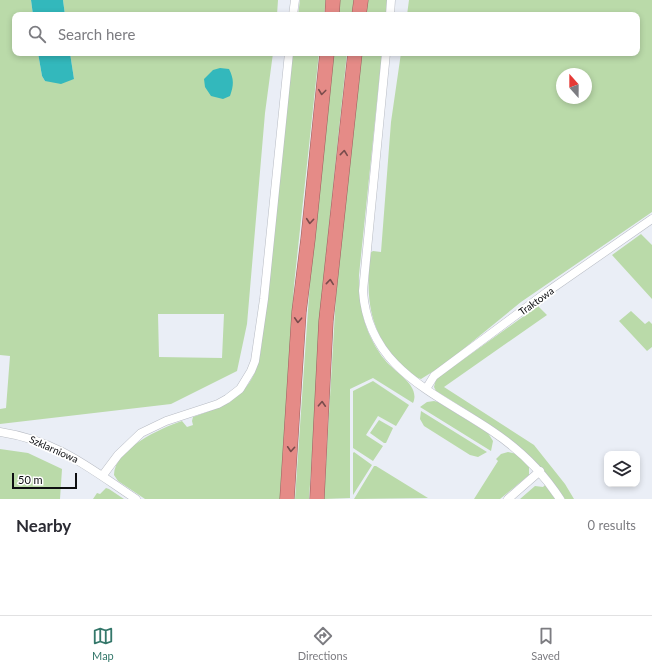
<!DOCTYPE html>
<style>
:root{--surface:#fff;--page:#f2f2f3;--text:#2b2b33;--muted:#7c7c81;--line:#e1e1e2;--accent:#34776a}
body{margin:0;font-family:Lato,sans-serif;background:var(--page);color:var(--text)}
.controls{position:absolute;right:12px;bottom:12px;display:grid;overflow:hidden;border-radius:8px;box-shadow:0 2px 6px #0003}
.controls button{width:36px;height:36px;display:grid;place-items:center;padding:0;border:0;border-bottom:1px solid var(--line);background:var(--surface);color:var(--text);font:20px sans-serif}
.compass{position:absolute;left:556px;top:68px;width:36px;height:36px;border-radius:50%;background:var(--surface);box-shadow:0 2px 6px #0003;rotate:339deg}
.scale{position:absolute;left:12px;bottom:10px;width:65px;box-sizing:border-box;padding-left:4px;border:2px solid #0d0e11;border-top:0;font-size:11px;line-height:14px;white-space:nowrap;color:#0d0e11;-webkit-text-stroke:3px #fff;paint-order:stroke}
.list{margin:0;padding:0;list-style:none}
h2{display:flex;justify-content:space-between;align-items:center;height:52px;margin:0;padding:0 16px;font-size:17px}
h2 small{font-size:13px;font-weight:400;color:var(--muted)}
.icon{flex:none;width:22px;height:22px;fill:none;stroke:currentColor;stroke-width:2;stroke-linecap:round;stroke-linejoin:round}
.map{position:relative;flex:none;width:652px;height:499px;overflow:hidden}
.search{position:absolute;background:var(--surface);box-shadow:0 2px 6px #0003;left:12px;right:12px;top:12px;height:44px;display:flex;align-items:center;gap:10px;box-sizing:border-box;padding:0 14px;border-radius:8px;color:var(--muted);font-size:15px}
.sheet{height:116px;background:var(--surface)}
nav{display:flex;justify-content:space-around;align-items:center;box-sizing:border-box;height:56px;border-top:1px solid var(--line);background:var(--surface);font-size:11px;color:var(--muted)}
nav a{display:grid;justify-items:center;gap:2px}
nav .on{color:var(--accent)}
.map>svg:first-child{display:block}
</style>
<div class="map">
<svg width="652" height="499" viewBox="0 0 652 499">
<rect width="100%" height="100%" fill="#eaeef6"/>
<path fill="#badaa9" fill-rule="evenodd" d="M0,0h31l2,15h-18v38h23l4,23 3,5 29,-2 -4,-26h203l-8,60 -18,211 -10,47 -66,33 -171,20v-15l6,-1 4,-52 -10,-1zM158,314h66l-2,44 -63,-1z
M63,0h215l-1,15h-212z
M300,0h26l-2,15h-26z
M339,0h15l-2,15h-15z
M367,0h22l-2,15h-22z
M409,0h243v212l-131,90 -76,62 -24,15c-8,-2 -14,-9 -20,-15 -33,-32 -35,-67 -31,-111l3,-2 8,1 10,-130 10,-69h236v-38h-230zM562,74h24v24h-24z
M293,53h26l-25,232 -14,214h-135l-27,-18 -4,-6c0,-26 47,-47 68,-54l5,6 6,-2 -1,-4 1,-4c38,-13 62,-25 68,-68z
M332,53h15l-22,211 -16,235h-14l16,-233z
M360,53h22l-23,222c-1,31 6,60 26,85 9,12 36,25 28,43l-40,-25 -23,11v109l-26,1 12,-204z
M641,234l11,11v54l-40,-44z
M538,306l9,9 -103,72 90,58 31,39 9,15h-9c-33,-52 -79,-77 -129,-108l-2,-4 2,-8z
M631,311l14,13 4,-3 3,3v23l-5,4 -28,-30z
M373,381l36,24 -13,21 -18,-10 -12,19 17,11 -10,15 -20,-13v-57z
M434,401l4,1 50,31 5,8 -2,10 -71,-44 7,-5z
M421,411l66,41 -9,5 -8,-2 -46,-29 -4,-7z
M379,420l14,8 -7,15h-2l-14,-10z
M0,449l28,4 34,16 -2,30h-60z
M354,452l18,13 -19,30v-42z
M508,452l9,2 12,11v10l-29,24h-26l24,-38 -2,-2 5,-5z
M374,466h2l52,32 -74,1z
M545,485l10,14h-35l15,-13 8,1z
M106,488l3,1 15,10h-31l4,-6 3,1z"/>
<path fill="#33b8bc" d="M31,0h32l2,15h-32z
M38,53h32l4,26 -13,5 -16,-3 -3,-5z
M220,68l9,1c5,10 5,16 1,27l-7,3 -12,-3 -6,-9 -1,-8 9,-9z"/>
<g fill="none" stroke-linecap="round" stroke-linejoin="round">
<g stroke="#b8bcc4" stroke-width="9">
<path id="minor" d="M293,15l2,-15
M390,15l1,-15
M386,53l-23,238c5,78 73,102 129,140 27,18 50,40 68,68
M426,389l8,-13 113,-84 105,-73
M0,432c58,9 89,36 136,67
M103,475l15,-20 23,-22 25,-12 52,-17 9,-5 13,-10 11,-18 4,-10 9,-62 25,-246
M508,499l32,-28"/>
</g>
<g stroke="#995f5e" stroke-width="15">
<path id="motorway" d="M332,15l1,-15
M359,15l2,-15
M287,499l12,-187 9,-73 19,-186
M317,499l9,-178 29,-268"/>
</g>
<use href="#minor" stroke="#fff" stroke-width="8"/>
<use href="#motorway" stroke="#e58b87" stroke-width="14"/>
</g>
<defs><path id="oneway-chevron" d="M-2-3.5L2.5 0L-2 3.5" fill="none" stroke-width="1.6" stroke-linecap="round" stroke-linejoin="round"/></defs>
<g stroke="#794c4c">
<use href="#oneway-chevron" transform="translate(322 92) rotate(97)"/>
<use href="#oneway-chevron" transform="translate(344 153) rotate(-84)"/>
<use href="#oneway-chevron" transform="translate(310 221) rotate(95)"/>
<use href="#oneway-chevron" transform="translate(330 282) rotate(-84)"/>
<use href="#oneway-chevron" transform="translate(298 320) rotate(93)"/>
<use href="#oneway-chevron" transform="translate(322 404) rotate(-87)"/>
<use href="#oneway-chevron" transform="translate(291 449) rotate(94)"/>
</g>
<g text-anchor="middle" dominant-baseline="central" stroke-width="3.5" stroke-linejoin="round" paint-order="stroke">
<g font-size="10" fill="#0d0e11" stroke="#fff">
<text transform="translate(536 301) rotate(-36)">Traktowa</text>
<text transform="translate(54 449) rotate(24)">Szklarniowa</text>
</g>
</g>
</svg>
<div class="controls">
<button><svg class="icon" aria-label="layers" viewBox="0 0 24 24"><path d="M12 4l9 5-9 5-9-5zM3 14l9 5 9-5"/></svg></button>
</div>
<svg class="compass" viewBox="-18 -18 36 36"><path d="M0-13l5 13h-10z" fill="#e53935"/><path d="M0 13l5-13h-10z" fill="#7c7c81"/></svg>
<div class="scale">50 m</div>
<div class="search"><svg class="icon" aria-label="search" viewBox="0 0 24 24"><circle cx="10" cy="10" r="6"/><path d="M15 15l6 6"/></svg>Search here</div>
</div>
<section class="sheet">
<h2>Nearby<small>0 results</small></h2>
<ul class="list">
</ul>
</section>
<nav>
<a class="on"><svg class="icon" aria-label="map" viewBox="0 0 24 24"><path d="M3 6l6-2 6 2 6-2v14l-6 2-6-2-6 2zM9 4v14M15 6v14"/></svg>Map</a>
<a><svg class="icon" aria-label="directions" viewBox="0 0 24 24"><path d="M12 3l9 9-9 9-9-9zM9 14v-3h6M13 9l2 2-2 2"/></svg>Directions</a>
<a><svg class="icon" aria-label="saved" viewBox="0 0 24 24"><path d="M7 4h10v16l-5-4-5 4z"/></svg>Saved</a>
</nav>
